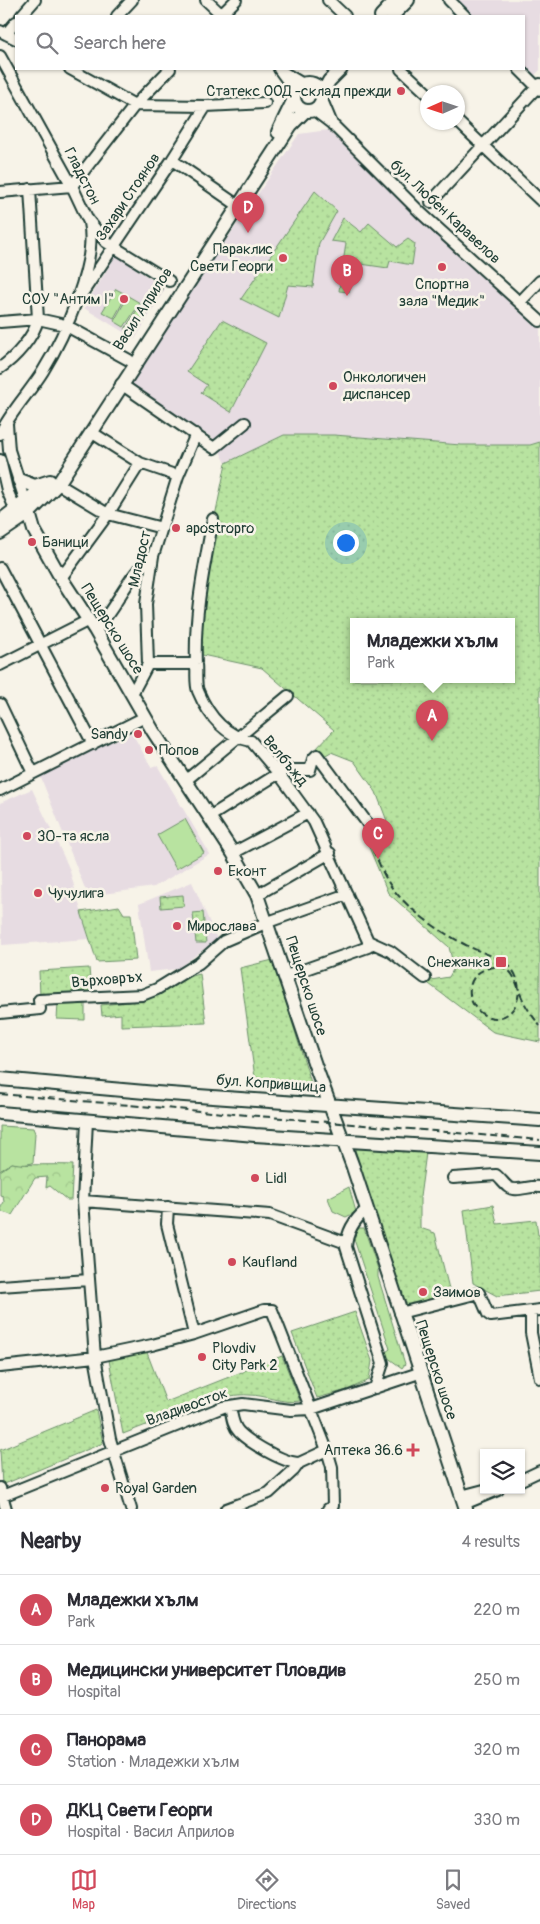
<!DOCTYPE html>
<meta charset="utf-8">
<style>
:root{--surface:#fff;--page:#f7f7f7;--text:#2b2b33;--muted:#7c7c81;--line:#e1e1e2;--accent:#d1495b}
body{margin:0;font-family:Pangolin,sans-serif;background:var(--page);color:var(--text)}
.controls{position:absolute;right:15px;bottom:15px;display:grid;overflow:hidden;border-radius:0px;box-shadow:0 1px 4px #0004}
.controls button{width:45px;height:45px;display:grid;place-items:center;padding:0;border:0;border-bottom:1px solid var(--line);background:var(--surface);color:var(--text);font:25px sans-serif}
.compass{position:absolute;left:420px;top:85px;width:45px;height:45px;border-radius:50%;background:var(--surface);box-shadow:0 1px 4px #0004;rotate:267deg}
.you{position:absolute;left:345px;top:542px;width:18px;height:18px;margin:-12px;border:4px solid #fff;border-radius:50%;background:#1a73e8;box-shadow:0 0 0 8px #1a73e833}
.badge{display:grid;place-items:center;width:32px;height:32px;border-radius:50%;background:var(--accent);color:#fff;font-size:16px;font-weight:700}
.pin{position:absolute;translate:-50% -41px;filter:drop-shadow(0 1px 2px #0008)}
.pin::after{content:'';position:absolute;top:26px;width:18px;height:15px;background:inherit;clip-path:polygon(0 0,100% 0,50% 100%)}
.popup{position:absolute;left:350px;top:618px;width:165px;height:65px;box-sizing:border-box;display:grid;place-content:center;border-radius:0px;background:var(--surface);filter:drop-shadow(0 1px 4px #0005);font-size:16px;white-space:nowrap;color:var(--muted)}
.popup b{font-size:19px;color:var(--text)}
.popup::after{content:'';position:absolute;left:50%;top:100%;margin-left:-10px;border:10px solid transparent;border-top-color:var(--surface)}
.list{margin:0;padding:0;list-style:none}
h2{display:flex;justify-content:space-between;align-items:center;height:65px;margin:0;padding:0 20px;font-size:21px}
h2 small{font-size:16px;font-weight:400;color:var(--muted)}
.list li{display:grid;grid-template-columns:32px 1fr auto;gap:15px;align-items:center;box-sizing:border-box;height:70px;padding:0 20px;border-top:1px solid var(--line)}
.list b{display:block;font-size:19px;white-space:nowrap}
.list p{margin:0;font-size:16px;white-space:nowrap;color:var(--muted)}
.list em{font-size:16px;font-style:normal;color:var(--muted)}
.icon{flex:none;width:28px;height:28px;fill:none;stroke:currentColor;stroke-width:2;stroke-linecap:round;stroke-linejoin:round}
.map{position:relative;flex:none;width:540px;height:1509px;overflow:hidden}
.search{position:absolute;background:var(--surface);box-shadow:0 1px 4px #0004;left:15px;right:15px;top:15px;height:55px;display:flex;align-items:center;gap:12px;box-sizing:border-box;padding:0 18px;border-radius:0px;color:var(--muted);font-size:19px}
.sheet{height:345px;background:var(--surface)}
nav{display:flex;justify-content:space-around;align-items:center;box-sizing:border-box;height:70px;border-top:1px solid var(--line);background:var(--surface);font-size:14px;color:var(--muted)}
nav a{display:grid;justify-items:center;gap:2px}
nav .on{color:var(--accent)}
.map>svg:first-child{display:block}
</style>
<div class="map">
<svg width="540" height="1509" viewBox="0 0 540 1509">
<defs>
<pattern id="forest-crowns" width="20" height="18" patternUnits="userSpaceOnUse" patternTransform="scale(1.25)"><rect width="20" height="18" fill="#b8e3a0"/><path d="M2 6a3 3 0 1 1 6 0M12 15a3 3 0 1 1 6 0" fill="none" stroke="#9ec48a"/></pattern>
<pattern id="park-dots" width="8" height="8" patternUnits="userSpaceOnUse" patternTransform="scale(1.25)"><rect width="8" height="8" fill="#b8e3a0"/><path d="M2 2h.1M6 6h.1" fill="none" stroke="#9ec48a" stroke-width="1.8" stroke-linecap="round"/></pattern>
</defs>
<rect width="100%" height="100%" fill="#f7f3e8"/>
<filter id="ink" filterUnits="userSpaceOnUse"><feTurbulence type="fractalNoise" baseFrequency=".02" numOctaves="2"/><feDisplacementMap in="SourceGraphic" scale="10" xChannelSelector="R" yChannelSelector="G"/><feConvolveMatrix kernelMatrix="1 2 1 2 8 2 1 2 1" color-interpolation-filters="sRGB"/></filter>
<g filter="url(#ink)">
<path fill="#e7dce2" d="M455,0h85v70l-7,7 -9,-9v-52h-52z
M328,130l96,94 116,103v115l-10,3h-69l-127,-10h-50l-58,28 -13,-25 -85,-55 171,-249z
M116,255l49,34 -30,50 -51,-31z
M132,733l19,34 6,-2 53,89 -56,33 -66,9 -49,-123z
M32,789l37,79 20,71 -87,6 -2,-142z
M192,882l25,57 -40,30 -28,3 -10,-68z"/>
<path fill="#b8e3a0" stroke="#6c906a" d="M154,283l9,6 -13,21 -9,-6z
M116,289l11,6 -13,23 -12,-6z
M128,296l12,7 -16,24 -10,-6z
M140,305l9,6 -15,24 -9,-6z
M185,819l19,34 -28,16 -19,-34z
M58,1004h27v16l-28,-1z
M0,1126l33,2 2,5 -2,30 -11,2 -10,-2 -12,8z
M349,1187l7,25 -10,5 -13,-6 -5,-13z
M359,1228h5l14,41v8l27,87 -3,4 -15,-11 -1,-5 4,-3 -37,-113z"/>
<path fill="url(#forest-crowns)" stroke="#6c906a" d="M12,1163c16,3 43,1 61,2l-2,35h-4l-17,-14 -4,2 1,-11 -12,1 -23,37 -10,-3 -1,-5 3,-5 -1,-6 -3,-1v-24z"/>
<path fill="url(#park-dots)" stroke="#6c906a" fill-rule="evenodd" d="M315,191l22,20 -18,32 -6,44 -25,-2 -9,33 -38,-19z
M343,218l18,14 8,-9 28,24 11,-8 7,5 -3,21 -22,-4 -2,7 -34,-5 -5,29 -10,-1 7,-48 -15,-2z
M222,320l44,23 -35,69 -30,-19 6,-8 -20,-13z
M284,435h50l127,10h69l10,-3v600l-47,-10 -68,-51 24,-4 5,-9 -5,-21 -61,-54 -24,-58 23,-14 -11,-29 -22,-31 -23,-9 -7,4 -10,-5 20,-21 -72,-62 -69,-15 8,-69 25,-121zM353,622h158v58h-158z
M183,895l1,11 -23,2 -1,-11z
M119,906l5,8h7l5,46 -39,2 -16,-50z
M203,912l3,31h-10l-3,-30z
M273,960l39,126 -56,-1 -16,-117z
M89,968l2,25 -51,3 -1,-25z
M200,974l6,49 -85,3v-12l-19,2 -1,-11 28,-3 59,-25z
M361,1146l65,7 -6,44v31l15,5 16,64 -47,12 -49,-159z
M493,1205l4,19 39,-4 2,15h2v56l-43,5 -24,-13 -9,-73z
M355,1312l17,49 -3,19 -22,10 -30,8 -25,-65z
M146,1350l20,52 116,-46 18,45c-18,3 -33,-6 -51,-6 -12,-1 -24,2 -36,4l-90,35 -14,-74z
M96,1410l7,33 -101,42 -2,-35z"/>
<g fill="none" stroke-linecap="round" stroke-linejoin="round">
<g stroke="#1f3d34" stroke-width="14">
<path id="minor" d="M206,0l17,16
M328,0l17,16
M449,0l16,16
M21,16l14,-16
M117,16l15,-16
M220,16l16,-16
M0,31l16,8
M6,34l10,-12
M0,56l72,130 16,34 18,22 63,39
M70,69l65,36 71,1 59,-3
M279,69l16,22
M401,69l27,25
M519,69l21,21
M281,71l22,13
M322,100l10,24 89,89 119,108
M314,110l17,13
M458,122l82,78
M172,160l61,42
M0,192l72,-6 63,-81 35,-36
M431,202l109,-118
M520,302l20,-21
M75,304l97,-144 34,-54
M0,322l38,-3 27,6 64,35
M0,368c15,-10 34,-31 38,-49l-8,-130
M121,384l93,64 31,-25
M7,424l2,26 17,53
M91,432l49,31 38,13
M0,434c11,-23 30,-42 43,-63 21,-34 55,-109 46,-148
M0,460l7,30 9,21
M58,484l50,30 54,14
M213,519c-9,49 -19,95 -17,145 1,8 -1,19 2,27 10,24 27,45 53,50l28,33 35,48 54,119
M0,568l93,176
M61,578l47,-64 32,-51
M95,630c22,-22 33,-57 58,-74
M148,664h48
M0,665l89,-45
M132,694l16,-30 -2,-60 7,-48 25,-80 18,-42
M0,704l33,69
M185,781l103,-85
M0,790l145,-73
M209,817l75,-47h26l3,-11 4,-4 59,80
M233,853l75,-40
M257,895l73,-42
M368,941l22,10 35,27
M286,976l82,-29v-6
M0,1013l40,-4 -1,-9 103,-5 15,-6 42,-26 25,-22 44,-19 79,-28
M87,1121l-4,80 12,156 15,82 21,70
M453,1178l43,-3c4,3 8,9 12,12 8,6 22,-2 32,0
M83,1201l187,14 76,28
M168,1207l-1,17 27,110
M366,1210c-11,9 -19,22 -20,37l37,116 -8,25
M0,1286l89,-6
M531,1312v21l9,45
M400,1313l79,-20 9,21 3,2 49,-6
M0,1367l95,-10 57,-12 42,-11 70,-24h8l55,140 -28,13 -5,7 -25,23 -43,16
M230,1406c2,9 2,19 9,26 11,11 45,31 60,31
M327,1450l5,17 1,39 -5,3
M521,1480l19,-9
M0,1488l6,21
M461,1496l23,-6
M0,1497l223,-90 20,-3 48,6 20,-1 108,-36
M464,1504l34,-14"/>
</g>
<g stroke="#1f3d34" stroke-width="16">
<path id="major" d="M381,16l15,-16
M392,16l16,-16
M294 97a14 14 0 1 1 28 0a14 14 0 1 1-28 0Z
M322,94l7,-13 12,-12
M278,132l16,-33
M19,480l16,6 15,-5
M26,503l8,27 27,48 34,52 58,101 80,122 24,42 58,170 38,102 113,342
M0,521l48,-37
M0,533l28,-19 30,-30 233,-359 14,-14
M0,1079l156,14 384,27
M0,1113l255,22 285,18"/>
</g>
<use href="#minor" stroke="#f7f3e8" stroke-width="10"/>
<use href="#major" stroke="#f7f3e8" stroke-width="12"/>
<path stroke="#1f3d34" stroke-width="2" stroke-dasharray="8 4" stroke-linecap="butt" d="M368,838c8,16 14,37 25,51 17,22 45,41 69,54 14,8 32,12 45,21 18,14 16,52 -11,54 -13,0 -24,-10 -26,-23 -1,-8 1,-15 7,-21 4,-4 11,-6 17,-7 21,-3 22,19 29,33 4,9 11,18 17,26
M0,1094l540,46"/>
</g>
</g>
<g fill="#d1495b" stroke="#f7f3e8" stroke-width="2">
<circle cx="401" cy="91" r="5"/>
<circle cx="283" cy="258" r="5"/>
<circle cx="442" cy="267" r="5"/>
<circle cx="124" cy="299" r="5"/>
<circle cx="333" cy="386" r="5"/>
<circle cx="176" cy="528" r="5"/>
<circle cx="32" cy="542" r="5"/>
<circle cx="138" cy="734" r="5"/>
<circle cx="149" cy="750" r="5"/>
<circle cx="27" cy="836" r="5"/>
<circle cx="218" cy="871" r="5"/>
<circle cx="38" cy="893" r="5"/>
<circle cx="177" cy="926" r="5"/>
<rect x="495" y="956" width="12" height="12" rx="2.5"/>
<circle cx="255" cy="1178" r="5"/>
<circle cx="232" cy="1262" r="5"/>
<circle cx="423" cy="1292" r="5"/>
<circle cx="202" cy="1357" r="5"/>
<path d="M410.5 1442.5h5v5h5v5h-5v5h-5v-5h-5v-5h5z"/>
<circle cx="105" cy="1488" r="5"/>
</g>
<g text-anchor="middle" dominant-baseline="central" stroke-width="5" stroke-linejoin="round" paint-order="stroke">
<g font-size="15" fill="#1f3d34" stroke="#f7f3e8" text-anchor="start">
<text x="391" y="91" text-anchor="end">Статекс ООД -склад прежди</text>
<text x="273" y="249" text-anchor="end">Параклис<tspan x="273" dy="17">Свети Георги</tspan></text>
<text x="442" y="284" text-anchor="middle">Спортна<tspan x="442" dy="17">зала "Медик"</tspan></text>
<text x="114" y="299" text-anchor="end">СОУ "Антим I"</text>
<text x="343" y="377">Онкологичен<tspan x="343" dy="17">диспансер</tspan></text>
<text x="186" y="528">apostropro</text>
<text x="42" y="542">Баници</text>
<text x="128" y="734" text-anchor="end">Sandy</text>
<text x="159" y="750">Попов</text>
<text x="37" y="836">30-та ясла</text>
<text x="228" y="871">Еконт</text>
<text x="48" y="893">Чучулига</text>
<text x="187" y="926">Мирослава</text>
<text x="490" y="962" text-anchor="end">Снежанка</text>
<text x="265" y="1178">Lidl</text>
<text x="242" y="1262">Kaufland</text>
<text x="433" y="1292">Заимов</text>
<text x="212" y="1348">Plovdiv<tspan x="212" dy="17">City Park 2</tspan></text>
<text x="403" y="1450" text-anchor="end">Аптека 36.6</text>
<text x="115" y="1488">Royal Garden</text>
</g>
<g font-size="15" fill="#1f3d34" stroke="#f7f3e8">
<text transform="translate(82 176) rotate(63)">Гладстон</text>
<text transform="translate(128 197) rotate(-56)">Захари Стоянов</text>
<text transform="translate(445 212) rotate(43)">бул. Любен Каравелов</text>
<text transform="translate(143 309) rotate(-57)">Васил Априлов</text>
<text transform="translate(140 559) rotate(-77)">Младост</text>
<text transform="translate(112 629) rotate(58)">Пещерско шосе</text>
<text transform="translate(285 761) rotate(50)">Велбъжд</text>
<text transform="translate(107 980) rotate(-5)">Върховръх</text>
<text transform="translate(306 986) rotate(72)">Пещерско шосе</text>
<text transform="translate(271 1084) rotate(4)">бул. Копривщица</text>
<text transform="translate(436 1370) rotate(72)">Пещерско шосе</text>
<text transform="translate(187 1407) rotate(-20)">Владивосток</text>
</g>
</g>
</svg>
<div class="controls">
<button><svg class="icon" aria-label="layers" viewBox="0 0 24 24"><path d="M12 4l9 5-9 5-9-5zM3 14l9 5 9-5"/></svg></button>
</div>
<svg class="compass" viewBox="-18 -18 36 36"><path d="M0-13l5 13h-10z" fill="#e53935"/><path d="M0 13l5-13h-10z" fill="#7c7c81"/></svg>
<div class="you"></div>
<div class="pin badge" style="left:432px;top:741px">A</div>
<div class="popup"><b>Младежки хълм</b>Park</div>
<div class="pin badge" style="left:347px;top:296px">B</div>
<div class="pin badge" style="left:378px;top:859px">C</div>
<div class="pin badge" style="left:248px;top:233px">D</div>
<div class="search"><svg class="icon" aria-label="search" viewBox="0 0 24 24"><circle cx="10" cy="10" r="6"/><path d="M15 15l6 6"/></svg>Search here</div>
</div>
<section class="sheet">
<h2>Nearby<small>4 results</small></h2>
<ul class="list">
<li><span class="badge">A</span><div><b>Младежки хълм</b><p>Park</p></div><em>220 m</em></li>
<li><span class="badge">B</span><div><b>Медицински университет Пловдив</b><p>Hospital</p></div><em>250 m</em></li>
<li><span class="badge">C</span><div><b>Панорама</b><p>Station · Младежки хълм</p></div><em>320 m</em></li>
<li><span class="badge">D</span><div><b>ДКЦ Свети Георги</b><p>Hospital · Васил Априлов</p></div><em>330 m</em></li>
</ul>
</section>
<nav>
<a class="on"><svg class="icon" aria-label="map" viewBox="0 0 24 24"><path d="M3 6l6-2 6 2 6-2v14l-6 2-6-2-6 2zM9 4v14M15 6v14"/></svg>Map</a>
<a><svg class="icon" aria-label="directions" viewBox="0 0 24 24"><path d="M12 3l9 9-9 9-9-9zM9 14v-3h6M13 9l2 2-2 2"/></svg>Directions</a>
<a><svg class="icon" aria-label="saved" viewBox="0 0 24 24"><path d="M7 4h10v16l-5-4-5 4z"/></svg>Saved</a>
</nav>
